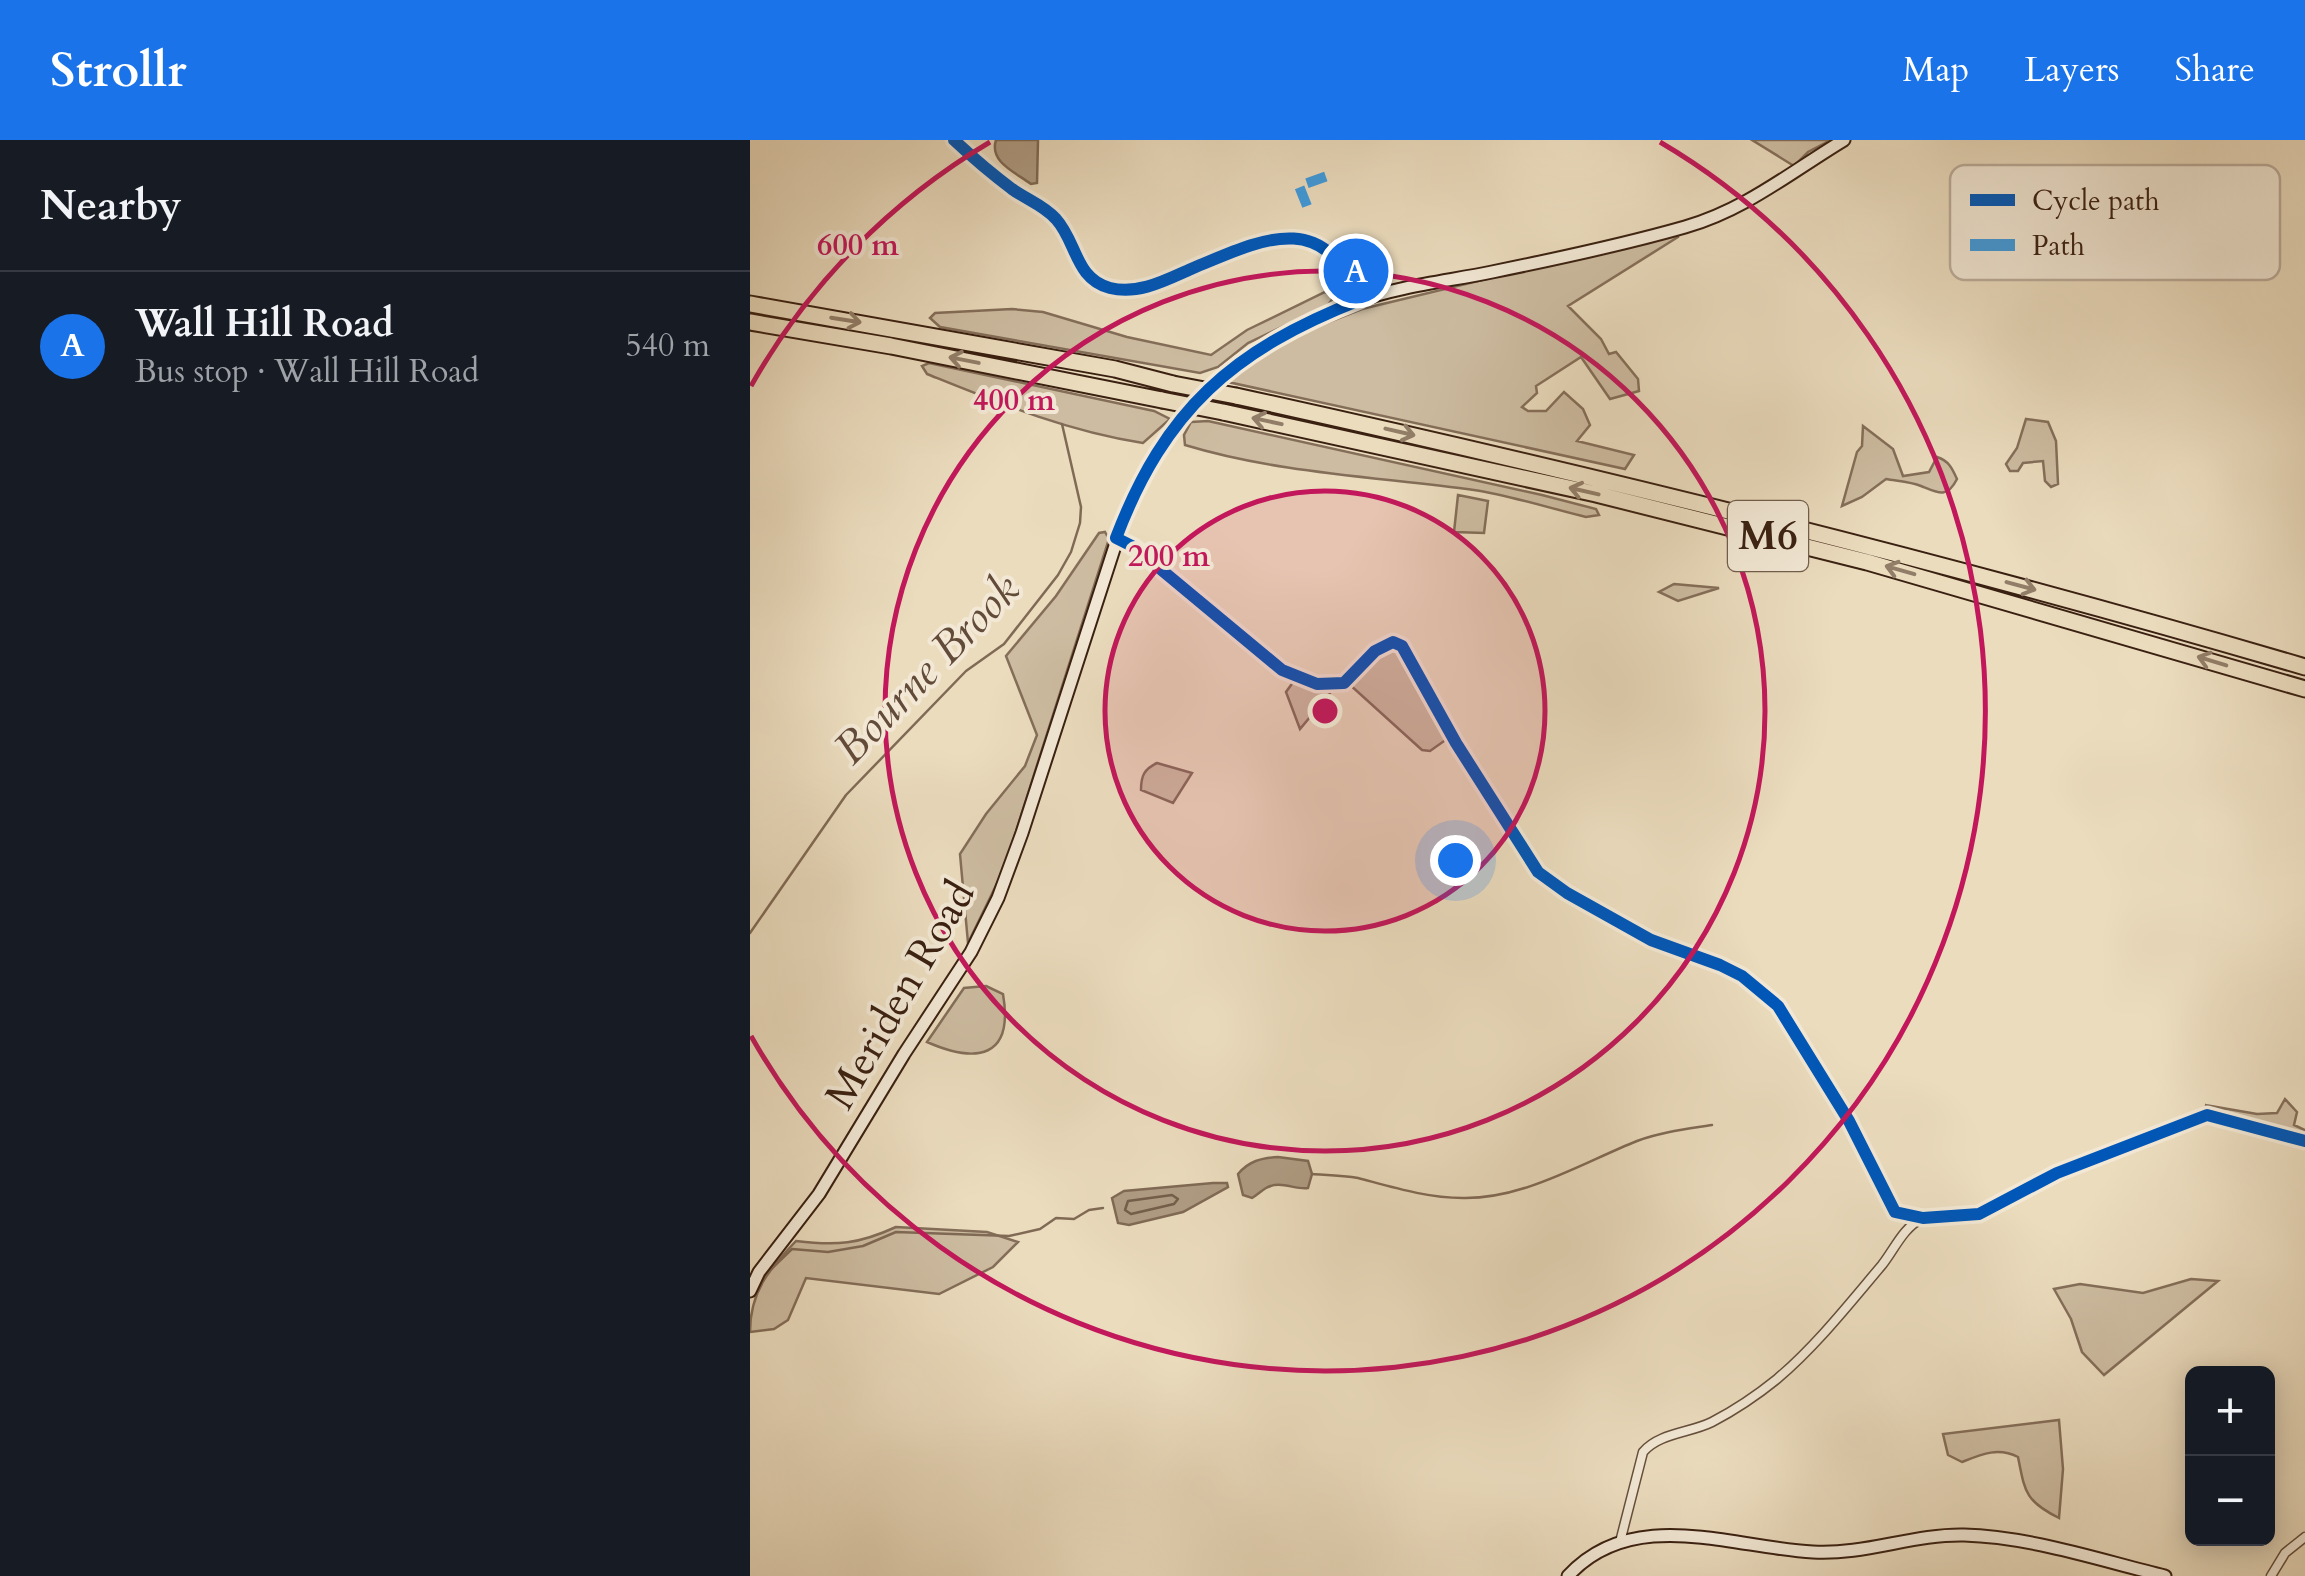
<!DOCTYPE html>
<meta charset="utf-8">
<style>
:root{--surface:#171b24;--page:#242831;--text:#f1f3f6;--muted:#9ea1a6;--line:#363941;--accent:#1a73e8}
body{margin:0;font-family:Cardo,serif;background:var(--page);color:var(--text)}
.controls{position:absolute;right:30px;bottom:30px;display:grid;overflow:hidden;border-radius:15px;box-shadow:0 5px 25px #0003}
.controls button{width:90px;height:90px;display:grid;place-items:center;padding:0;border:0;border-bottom:2px solid var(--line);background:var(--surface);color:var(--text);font:50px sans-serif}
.you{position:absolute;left:705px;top:720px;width:35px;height:35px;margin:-25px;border:8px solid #fff;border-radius:50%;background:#1a73e8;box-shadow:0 0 0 15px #1a73e833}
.badge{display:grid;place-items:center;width:65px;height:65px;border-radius:50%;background:var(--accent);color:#fff;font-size:32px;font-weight:700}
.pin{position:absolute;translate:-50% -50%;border:5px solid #fff;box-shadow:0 2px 10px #0006}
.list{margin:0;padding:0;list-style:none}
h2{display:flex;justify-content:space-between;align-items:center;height:130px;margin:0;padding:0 40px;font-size:42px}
h2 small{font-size:32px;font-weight:400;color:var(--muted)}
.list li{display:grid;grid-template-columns:65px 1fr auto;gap:30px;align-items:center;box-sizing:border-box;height:150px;padding:0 40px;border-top:2px solid var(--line)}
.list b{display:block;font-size:38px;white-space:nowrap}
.list p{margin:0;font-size:32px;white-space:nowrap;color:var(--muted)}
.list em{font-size:32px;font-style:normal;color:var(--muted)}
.map{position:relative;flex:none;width:1555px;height:1436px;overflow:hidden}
header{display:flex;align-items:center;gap:60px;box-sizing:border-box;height:140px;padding:0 50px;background:var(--accent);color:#fff}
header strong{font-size:48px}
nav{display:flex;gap:55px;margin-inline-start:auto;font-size:35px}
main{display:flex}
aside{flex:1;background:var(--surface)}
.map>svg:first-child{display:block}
</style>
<header>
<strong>Strollr</strong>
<nav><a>Map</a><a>Layers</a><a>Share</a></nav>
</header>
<main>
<aside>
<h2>Nearby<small></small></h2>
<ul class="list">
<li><span class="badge">A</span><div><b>Wall Hill Road</b><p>Bus stop · Wall Hill Road</p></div><em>540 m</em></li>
</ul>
</aside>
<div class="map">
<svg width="1555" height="1436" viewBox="0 0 1555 1436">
<rect width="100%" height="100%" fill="#ebdcbe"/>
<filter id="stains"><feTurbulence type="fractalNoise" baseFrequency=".002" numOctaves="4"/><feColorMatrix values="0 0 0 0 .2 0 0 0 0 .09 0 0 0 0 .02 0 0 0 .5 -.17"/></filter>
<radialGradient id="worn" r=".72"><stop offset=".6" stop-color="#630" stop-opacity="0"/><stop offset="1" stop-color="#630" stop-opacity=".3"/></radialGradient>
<path fill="#cdbca1" stroke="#846e59" stroke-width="2.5" d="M1002,0h79l-23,12 -14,14z
M927,93l1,4 -110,69 33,33 8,15 7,-2 22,27 1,12 -29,8 -29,-42 -45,29 1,7 -15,14 6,4h18l18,-19 19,17 7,16 -13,16 57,14 -9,14 -397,-87 60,-44 74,-29z
M575,152l9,5 -6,8 -80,38 -30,24 -18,6 -260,-46 -10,-9 5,-5 77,-4 31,3 84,25 84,18 36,-25z
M179,223l225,48 16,8 -27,24c-77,-12 -144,-40 -216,-69l-5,-8z
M1276,279l22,3 8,19 2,43 -7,3 -6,-6 -2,-20 -20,2 -5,8h-8l-4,-7 11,-16z
M458,281l334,74 54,14 3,6 -13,2c-37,-9 -74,-21 -112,-27 -96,-13 -197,-17 -289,-45l-1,-10 7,-13z
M1113,286l30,23 10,27 26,-4 8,-15c12,4 15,11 20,22 -10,20 -19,14 -36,7 -10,-4 -24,-5 -35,-7l-24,18 -20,9 15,-54 5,-6z
M708,355l30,6 -4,32 -30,-1z
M355,392l4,7 -105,330 -36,74 -8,-89 26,-40 39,-48 12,-31 -31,-79 50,-60 43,-63z
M924,444l45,4 -41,13 -19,-9z
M641,508l5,1 51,90 -17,12 -8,-1 -73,-66 33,-32z
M544,541l35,8 1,4 -30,36 -14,-37z
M407,623l35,10 -19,30 -32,-13c0,-14 3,-21 16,-27z
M236,846l17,8c11,64 -26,70 -76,48l37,-54z
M1535,959l12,13 -3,13 11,5v8l-100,-33 52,9 20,-1z
M146,1087l91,5 31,10 -25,25 -54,27 -133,-16 -18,42 -14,9 -24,3c0,-40 19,-63 46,-91 41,5 63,3 100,-14z
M1441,1139l27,2 -114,94 -22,-23 -11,-33 -17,-30 26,-5 63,9z
M1309,1280l4,49 -4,49c-34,-17 -34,-26 -41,-61 -20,-10 -36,-3 -56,5l-14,-7 -5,-21z"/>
<path fill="#af9c83" stroke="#806a55" stroke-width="2.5" d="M246,0h42l-1,43 -6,1c-16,-12 -42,-22 -35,-44z
M528,1017l30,4 4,13 -4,14c-13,2 -28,-8 -42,0 -5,3 -9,7 -14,10l-9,-3 -5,-21c11,-13 23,-16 40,-17z
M463,1043h14l1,4 -45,25 -54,13 -11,-2 -6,-25 12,-7z"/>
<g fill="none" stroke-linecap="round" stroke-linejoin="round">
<path stroke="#745e4a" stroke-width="2.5" d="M422,1055l6,4 -4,5 -43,10 -6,-4 3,-9z"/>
<path stroke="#806a55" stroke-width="2.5" d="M0,793l96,-138 120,-124 38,-27 54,-69 13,-23 9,-29 1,-16 -19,-83
M562,1034c15,1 31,1 46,4 34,9 69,20 105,20 61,1 119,-35 174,-57 24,-9 50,-12 75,-16
M12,1138l30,-29 36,3 35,-6 33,-14 113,4 31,-7 16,-11 18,1 15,-9 14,-2"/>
<g stroke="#664f3c" stroke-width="11">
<path id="street" d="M366,398l18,9 148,123 35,14 27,-1 31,-32 18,-9 9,4 54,97 82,129 29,21 84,47 69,25 22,11 36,30 71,115 46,91 28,6 56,-4 78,-41 150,-58 98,26
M870,1402l23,-90c16,-19 47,-19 69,-30 23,-12 44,-26 65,-43 39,-33 72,-75 105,-114 12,-15 21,-37 39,-46
M1521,1436l14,-23 20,-16"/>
</g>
<g stroke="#3a2011" stroke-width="15">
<path id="secondary" d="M204,0c18,17 38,34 58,49 14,10 33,17 44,30 21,23 19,60 54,69 29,7 56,-8 81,-19 72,-30 132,-62 169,31
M0,1151l9,-19 60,-78 85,-140 67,-102 27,-54 24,-65 103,-318c44,-106 124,-177 233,-214 42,-15 90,-20 134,-29 64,-13 130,-27 193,-45 60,-17 106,-55 159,-87
M818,1436c65,-71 165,-28 245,-24 52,3 100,-18 151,-17 68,2 135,25 201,41"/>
</g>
<g stroke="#3a2011" stroke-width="19">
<path id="highway" d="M0,164l365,65 58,15
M0,182l141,24 271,54
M486,256c360,79 716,167 1069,271
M473,272l373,82 271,68 438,127"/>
</g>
<use href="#street" stroke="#f2e8d5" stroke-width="8"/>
<use href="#secondary" stroke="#f2e8d5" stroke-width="11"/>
<use href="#highway" stroke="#ebdcbe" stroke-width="15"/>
<g stroke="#3a2011" stroke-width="19" stroke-linecap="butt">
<path id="highway-bridge" d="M423,244l63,12
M412,260l61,12"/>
</g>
<use href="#highway-bridge" stroke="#ebdcbe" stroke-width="15"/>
<path stroke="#3e9bde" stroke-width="10" stroke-dasharray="20 10" stroke-linecap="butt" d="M557,66l-8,-20 31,-11"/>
<g stroke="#f2e8d5" stroke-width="19">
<path id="cycleway" d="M204,0c18,17 38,34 58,49 14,10 33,17 44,30 21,23 19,60 54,69 29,7 56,-8 81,-19 72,-30 132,-62 169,31 -127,50 -195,109 -244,238l18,9 148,123 35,14 27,-1 31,-32 18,-9 9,4 54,97 82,129 29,21 84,47 69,25 22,11 36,30 71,115 46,91 28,6 56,-4 78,-41 150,-58 98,26"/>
</g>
<use href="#cycleway" stroke="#0057b8" stroke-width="12"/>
</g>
<defs><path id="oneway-shaft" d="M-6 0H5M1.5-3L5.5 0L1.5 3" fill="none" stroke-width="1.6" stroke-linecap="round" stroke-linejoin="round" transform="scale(2.5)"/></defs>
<g stroke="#927e68">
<use href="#oneway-shaft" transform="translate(96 180) rotate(9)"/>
<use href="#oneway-shaft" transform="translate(214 220) rotate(-169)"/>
<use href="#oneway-shaft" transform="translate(517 281) rotate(-168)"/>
<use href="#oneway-shaft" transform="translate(650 292) rotate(13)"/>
<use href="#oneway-shaft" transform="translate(834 351) rotate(-167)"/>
<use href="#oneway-shaft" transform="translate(1150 430) rotate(-164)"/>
<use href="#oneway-shaft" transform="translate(1271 446) rotate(15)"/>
<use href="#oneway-shaft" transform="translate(1462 521) rotate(-163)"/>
</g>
<circle cx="575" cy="571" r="220" fill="#c2185b" fill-opacity=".12"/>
<g fill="none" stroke="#c2185b" stroke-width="5">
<circle cx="575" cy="571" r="220"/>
<circle cx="575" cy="571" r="440"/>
<path d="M1 246A660 660 0 0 1 240 2M910 2A660 660 0 1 1 1 896"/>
</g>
<g text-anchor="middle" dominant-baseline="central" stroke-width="8" stroke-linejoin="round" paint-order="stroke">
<rect fill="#f2e8d5" stroke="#715c4c" stroke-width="2.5" x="978" y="361" width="80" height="70" rx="8"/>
<g font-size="40" font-weight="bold" fill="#3a2011">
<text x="1018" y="396">M6</text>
</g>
<g font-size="42" fill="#3a2011" stroke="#f2e8d5">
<text transform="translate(150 855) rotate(-60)">Meriden Road</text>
</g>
<g font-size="45" font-style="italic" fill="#634b39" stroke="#f2e8d5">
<text transform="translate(177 529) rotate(-46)">Bourne Brook</text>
</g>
</g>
<rect x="1200" y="25" width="330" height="115" rx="15" fill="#f2e8d5" stroke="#bbac9a" stroke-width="2.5"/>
<rect x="1220" y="54" width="45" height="12" fill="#0057b8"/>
<rect x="1220" y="99" width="45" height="12" fill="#3e9bde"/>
<g font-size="28" fill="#3a2011">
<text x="1282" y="70">Cycle path</text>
<text x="1282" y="115">Path</text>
</g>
<circle cx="575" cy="571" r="15" fill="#c2185b" stroke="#f2e8d5" stroke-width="5"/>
<g font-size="30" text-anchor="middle" font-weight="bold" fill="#c2185b" stroke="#f2e8d5" stroke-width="8" stroke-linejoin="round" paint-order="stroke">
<text x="108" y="115">600 m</text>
<text x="264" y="270">400 m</text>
<text x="419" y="426">200 m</text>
</g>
<rect width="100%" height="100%" filter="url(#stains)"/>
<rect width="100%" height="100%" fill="url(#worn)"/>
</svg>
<div class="controls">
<button>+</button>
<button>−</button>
</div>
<div class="you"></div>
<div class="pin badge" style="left:606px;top:131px">A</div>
</div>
</main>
